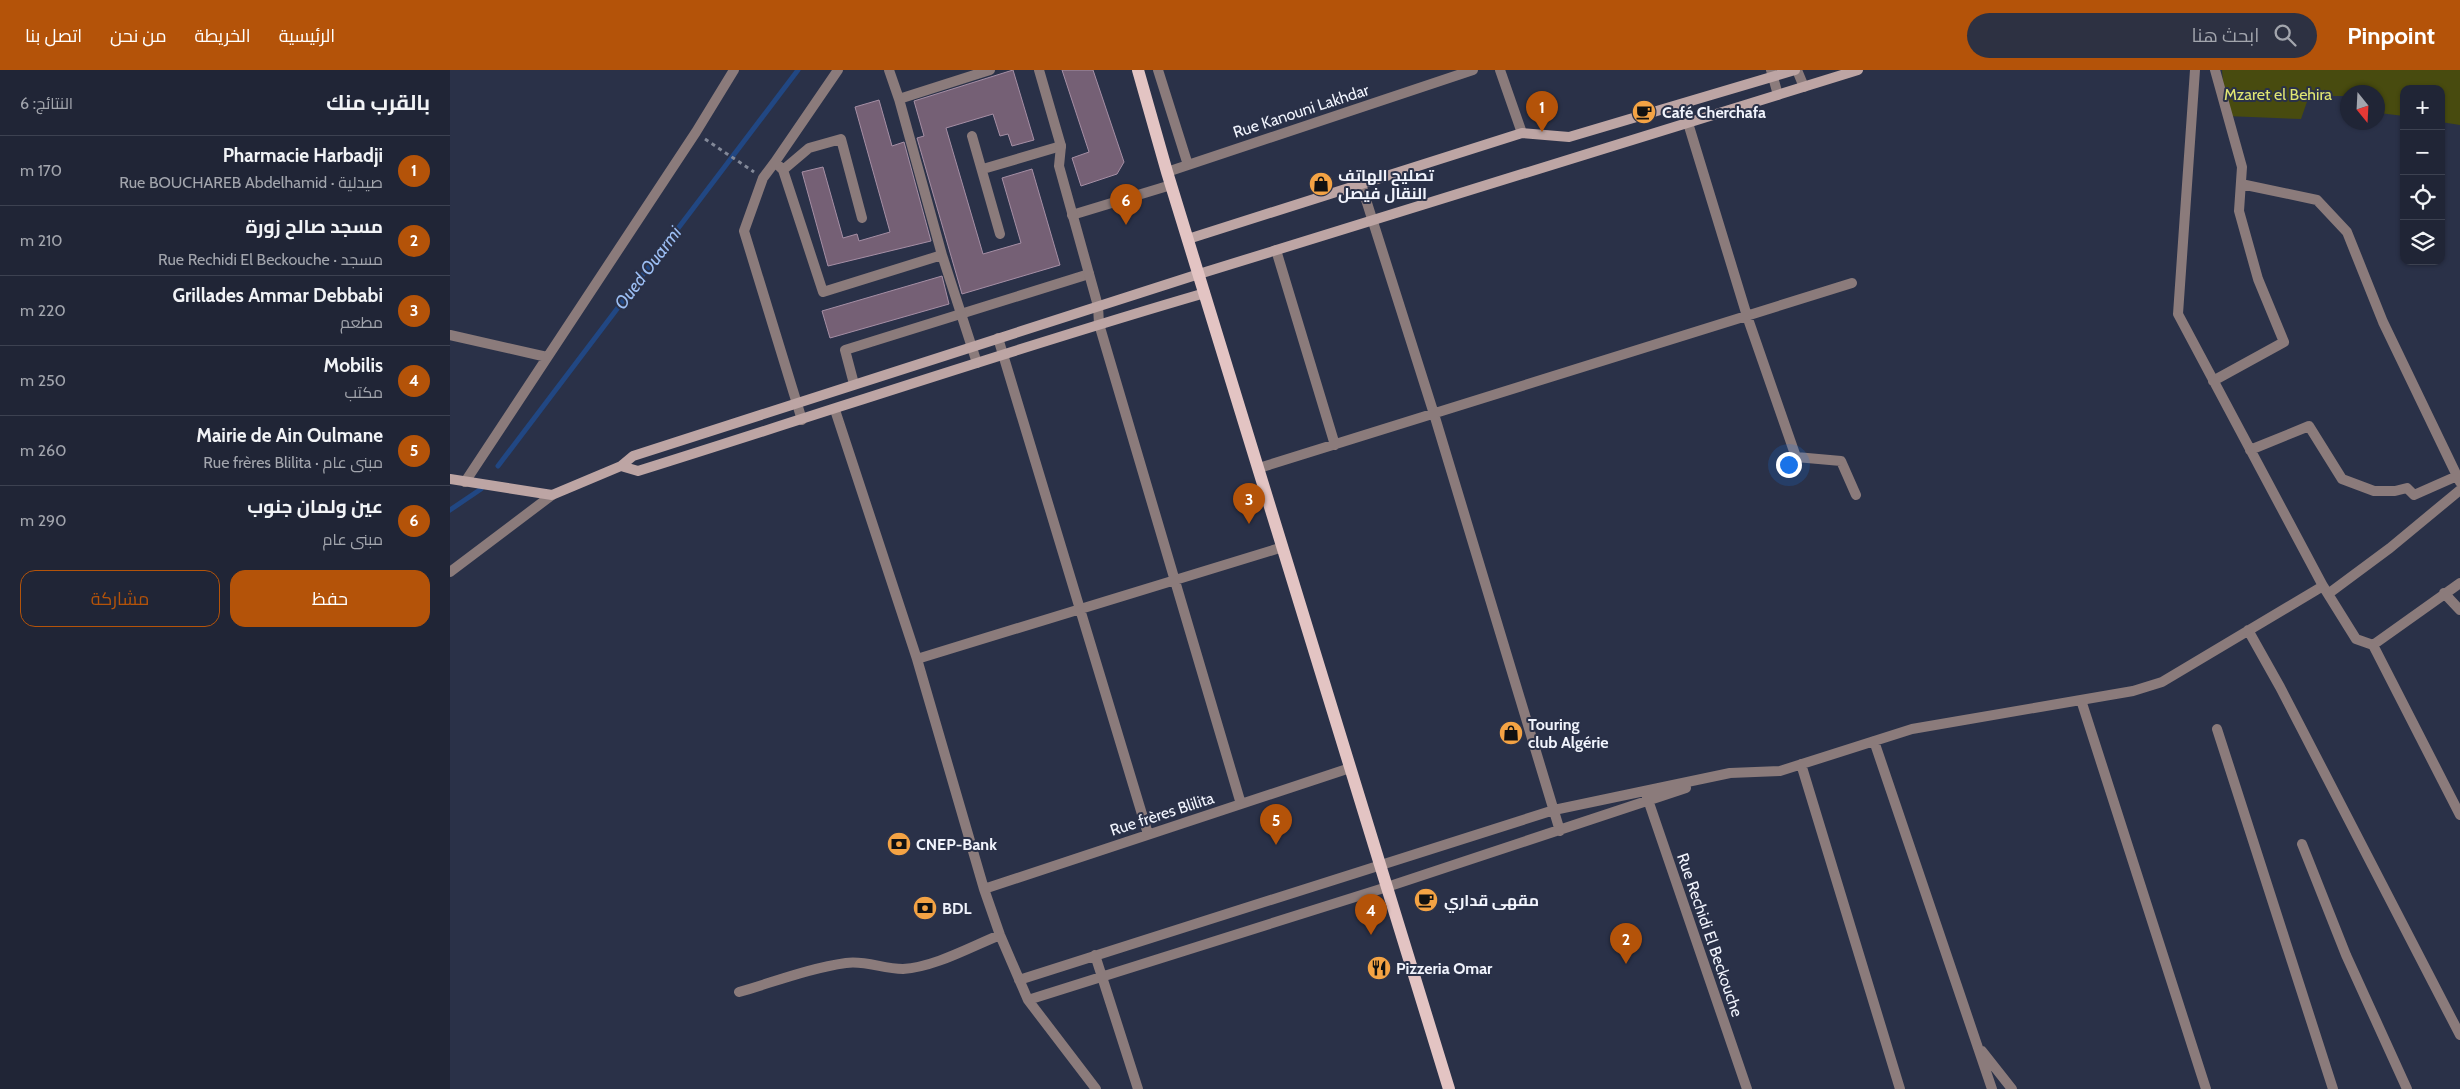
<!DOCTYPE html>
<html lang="ar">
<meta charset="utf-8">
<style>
:root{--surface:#202536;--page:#2d3142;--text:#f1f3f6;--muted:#a2a5ad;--line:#3d4251;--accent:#b45309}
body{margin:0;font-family:Cabin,Cairo,sans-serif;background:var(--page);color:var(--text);direction:rtl}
.controls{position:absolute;right:15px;top:15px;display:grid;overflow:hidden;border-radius:10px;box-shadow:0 1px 4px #0004}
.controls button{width:45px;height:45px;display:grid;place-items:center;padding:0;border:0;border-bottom:1px solid var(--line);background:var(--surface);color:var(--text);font:25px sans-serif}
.compass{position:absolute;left:1890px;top:15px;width:45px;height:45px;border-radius:50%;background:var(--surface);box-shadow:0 1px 4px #0004;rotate:162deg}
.you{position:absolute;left:1338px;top:394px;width:18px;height:18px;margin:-12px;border:4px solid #fff;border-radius:50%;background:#1a73e8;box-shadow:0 0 0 8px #1a73e833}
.badge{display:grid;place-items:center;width:32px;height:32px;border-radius:50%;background:var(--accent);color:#fff;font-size:16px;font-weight:700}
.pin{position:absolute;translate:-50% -41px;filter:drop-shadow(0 1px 2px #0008)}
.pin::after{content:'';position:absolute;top:26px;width:18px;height:15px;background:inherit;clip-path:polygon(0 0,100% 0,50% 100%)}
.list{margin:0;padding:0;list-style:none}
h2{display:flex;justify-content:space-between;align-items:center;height:65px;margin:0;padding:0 20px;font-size:21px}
h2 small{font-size:16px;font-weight:400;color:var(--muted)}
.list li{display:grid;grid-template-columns:32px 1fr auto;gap:15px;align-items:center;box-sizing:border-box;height:70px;padding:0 20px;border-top:1px solid var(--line)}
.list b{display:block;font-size:19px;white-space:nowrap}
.list p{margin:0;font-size:16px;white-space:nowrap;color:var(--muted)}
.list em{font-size:16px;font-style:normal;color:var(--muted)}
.actions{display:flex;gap:10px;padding:15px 20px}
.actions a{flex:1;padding:11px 0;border:1px solid var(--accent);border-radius:15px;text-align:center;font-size:18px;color:var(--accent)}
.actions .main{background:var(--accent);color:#fff}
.icon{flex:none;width:28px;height:28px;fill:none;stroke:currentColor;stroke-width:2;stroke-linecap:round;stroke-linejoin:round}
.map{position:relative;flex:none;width:2010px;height:1019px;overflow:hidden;direction:ltr}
header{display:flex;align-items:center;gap:30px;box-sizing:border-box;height:70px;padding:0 25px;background:var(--accent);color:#fff}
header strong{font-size:24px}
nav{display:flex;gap:28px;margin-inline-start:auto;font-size:18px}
.search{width:350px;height:45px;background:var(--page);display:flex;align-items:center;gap:12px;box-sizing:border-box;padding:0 18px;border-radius:28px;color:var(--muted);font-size:19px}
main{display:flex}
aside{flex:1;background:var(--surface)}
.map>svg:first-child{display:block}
</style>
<header>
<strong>Pinpoint</strong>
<div class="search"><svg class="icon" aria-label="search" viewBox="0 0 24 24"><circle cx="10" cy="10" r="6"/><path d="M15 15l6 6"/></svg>ابحث هنا</div>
<nav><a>الرئيسية</a><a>الخريطة</a><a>من نحن</a><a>اتصل بنا</a></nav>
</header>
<main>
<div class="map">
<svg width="2010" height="1019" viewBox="0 0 2010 1019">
<rect width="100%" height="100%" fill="#2a3148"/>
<path fill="#484b0f" d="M1772,0h238v55l-19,-3v-33h-37v27l-25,-3 -1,-21h-30l-1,4h-38l-8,23 -75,-3z"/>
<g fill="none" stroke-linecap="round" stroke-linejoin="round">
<path stroke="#214783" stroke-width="5" d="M48,396l300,-396
M0,440l31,-21"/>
</g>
<path fill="#756075" stroke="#a68fa5" d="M563,0l21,70 -22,6 -4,-12 -8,2 -7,-22 -47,14 37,126 38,-11 -19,-65 30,-9 28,96 -98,29 -45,-156 7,-2 -10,-35z
M612,0h31l31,92 -7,12 -36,12 -9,-28 17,-6z
M429,30l13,46 12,-4 27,99 -103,25 -26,-94 21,-5 20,71 14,-4 2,7 31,-9 -35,-125z
M492,206l7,28 -119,34 -8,-27z"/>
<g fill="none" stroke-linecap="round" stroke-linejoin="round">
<path stroke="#828898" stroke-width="3" stroke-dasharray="4 4" stroke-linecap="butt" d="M255,69l49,33"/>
<path stroke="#8b7b7b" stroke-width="10" d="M708,0l30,95
M522,66l28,98
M533,99l78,-23
M717,102l306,-102
M622,145l99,-30
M404,314l-9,-34 244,-76"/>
<path stroke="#8b7b7b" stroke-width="10" d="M439,0l10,29
M589,0l22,76 -2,20 39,140 1,18 142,480
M1050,0l22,63
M1321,0l7,25
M1347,0l7,17
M1238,53l59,193 49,141 45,4 15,34
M325,92l63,-92
M333,100l26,-22 32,-9 21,79
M911,114l73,230 126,417
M1791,114l76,16 30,32 36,90 77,160
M826,180l59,195
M492,185l-43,-156 91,-29
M0,265l97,22
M548,268l150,496
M1763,311l71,-39 -26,-63 -19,-68 3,-44 -27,-97
M385,340l82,249 67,230 16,46 28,65 68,89
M352,350l-58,-189 19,-53 12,-16 8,8 40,122 119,-37 35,108
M1800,380l59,-24 33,53 32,12h21l12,-3 7,7 43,-19
M809,398l593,-185
M15,412l231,-350 38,-62
M0,502l102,-77
M1873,516l33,53 17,6 87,170
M1994,523l16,17
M1878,524l62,-46 70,-58
M1798,560l32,57 180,348
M1923,575l87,-62
M467,589l366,-112
M1631,630l125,389
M1767,659l116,360
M1424,671l118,348
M1351,694l99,325
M1196,724l101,295
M1852,774l44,111 61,134
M534,819l366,-121
M645,885l43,134
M569,910l535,-170 176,-37 50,-2 132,-42 221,-38 29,-9 161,-96 -145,-272 17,-244
M289,922c35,-10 71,-24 107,-29 19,-3 37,6 57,6 32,-2 67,-22 97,-34
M578,930l359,-113 299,-99
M1532,981l30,38"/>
<path stroke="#bda5a4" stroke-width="10" d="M738,169l334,-106 47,4 226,-67
M171,396l12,-10 566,-182 659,-204
M0,409l102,16 69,-29 17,5c189,-59 377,-123 567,-178"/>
<path stroke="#e3c4c3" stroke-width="12" d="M688,0l29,102 282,917"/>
</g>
<defs>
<g id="cafe-disc" transform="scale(1.25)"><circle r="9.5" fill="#f4a344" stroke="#2a3148"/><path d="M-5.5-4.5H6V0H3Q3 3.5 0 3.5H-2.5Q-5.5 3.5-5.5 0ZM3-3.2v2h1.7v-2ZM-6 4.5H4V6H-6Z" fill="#111"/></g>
<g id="shop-disc" transform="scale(1.25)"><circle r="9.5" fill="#f4a344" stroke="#2a3148"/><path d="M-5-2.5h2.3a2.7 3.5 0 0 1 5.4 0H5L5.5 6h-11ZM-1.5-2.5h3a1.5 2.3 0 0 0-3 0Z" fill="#111"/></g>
<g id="bank-disc" transform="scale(1.25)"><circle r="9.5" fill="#f4a344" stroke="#2a3148"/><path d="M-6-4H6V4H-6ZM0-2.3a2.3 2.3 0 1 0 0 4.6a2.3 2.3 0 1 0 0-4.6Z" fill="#111"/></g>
<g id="restaurant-disc" transform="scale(1.25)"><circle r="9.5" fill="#f4a344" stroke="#2a3148"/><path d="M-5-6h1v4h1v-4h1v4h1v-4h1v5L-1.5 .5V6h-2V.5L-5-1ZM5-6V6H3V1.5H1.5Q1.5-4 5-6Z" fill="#111"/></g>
</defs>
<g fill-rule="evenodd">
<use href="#cafe-disc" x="1194" y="42"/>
<use href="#shop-disc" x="871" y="114"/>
<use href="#shop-disc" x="1061" y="663"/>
<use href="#bank-disc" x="449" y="774"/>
<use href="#cafe-disc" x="976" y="830"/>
<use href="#bank-disc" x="475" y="838"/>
<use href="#restaurant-disc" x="929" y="898"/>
</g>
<g text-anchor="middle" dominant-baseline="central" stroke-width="4" stroke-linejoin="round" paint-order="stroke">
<g font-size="16" fill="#dfe572" stroke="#2a3148">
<text x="1828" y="24">Mzaret el Behira</text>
</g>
<g font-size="16" fill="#f1f4fd" stroke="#2a3148">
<text transform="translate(851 41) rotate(-18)">Rue Kanouni Lakhdar</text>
<text transform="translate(712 744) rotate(-18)">Rue frères Blilita</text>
<text transform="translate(1260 865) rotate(71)">Rue Rechidi El Beckouche</text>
</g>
<g font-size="16" font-weight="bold" fill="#f1f4fd" stroke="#2a3148" text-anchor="start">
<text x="1212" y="42">Café Cherchafa</text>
<text x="888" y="105">تصليح الهاتف<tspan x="888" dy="18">النقال فيصل</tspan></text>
<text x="1078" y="654">Touring<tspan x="1078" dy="18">club Algérie</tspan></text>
<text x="466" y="774">CNEP-Bank</text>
<text x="994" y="830">مقهى قداري</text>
<text x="492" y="838">BDL</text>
<text x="946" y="898">Pizzeria Omar</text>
</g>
<g font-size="18" font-style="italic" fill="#9dbff4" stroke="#2a3148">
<text transform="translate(198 198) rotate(-53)">Oued Ouarmi</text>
</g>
</g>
</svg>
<div class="controls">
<button>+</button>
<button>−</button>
<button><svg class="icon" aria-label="locate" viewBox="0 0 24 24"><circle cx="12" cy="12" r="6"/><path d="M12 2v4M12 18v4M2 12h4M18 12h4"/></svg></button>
<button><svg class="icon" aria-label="layers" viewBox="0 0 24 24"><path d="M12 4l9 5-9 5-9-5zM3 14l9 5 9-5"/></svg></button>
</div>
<svg class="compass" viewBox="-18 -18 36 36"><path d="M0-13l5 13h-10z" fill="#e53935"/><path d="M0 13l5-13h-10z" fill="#a2a5ad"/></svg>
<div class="you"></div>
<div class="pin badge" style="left:1092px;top:62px">1</div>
<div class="pin badge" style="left:1176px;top:894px">2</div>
<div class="pin badge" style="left:799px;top:454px">3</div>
<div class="pin badge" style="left:921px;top:865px">4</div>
<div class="pin badge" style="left:826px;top:775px">5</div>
<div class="pin badge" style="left:676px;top:155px">6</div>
</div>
<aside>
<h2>بالقرب منك<small>النتائج: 6</small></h2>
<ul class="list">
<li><span class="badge">1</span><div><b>Pharmacie Harbadji</b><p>صيدلية · Rue BOUCHAREB Abdelhamid</p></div><em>170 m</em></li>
<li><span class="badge">2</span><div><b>مسجد صالح زورة</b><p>مسجد · Rue Rechidi El Beckouche</p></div><em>210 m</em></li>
<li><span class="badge">3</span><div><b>Grillades Ammar Debbabi</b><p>مطعم</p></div><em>220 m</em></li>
<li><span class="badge">4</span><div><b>Mobilis</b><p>مكتب</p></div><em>250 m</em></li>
<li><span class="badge">5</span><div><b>Mairie de Ain Oulmane</b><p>مبنى عام · Rue frères Blilita</p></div><em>260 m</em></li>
<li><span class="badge">6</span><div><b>عين ولمان جنوب</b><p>مبنى عام</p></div><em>290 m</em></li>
</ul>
<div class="actions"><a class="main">حفظ</a><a>مشاركة</a></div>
</aside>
</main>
